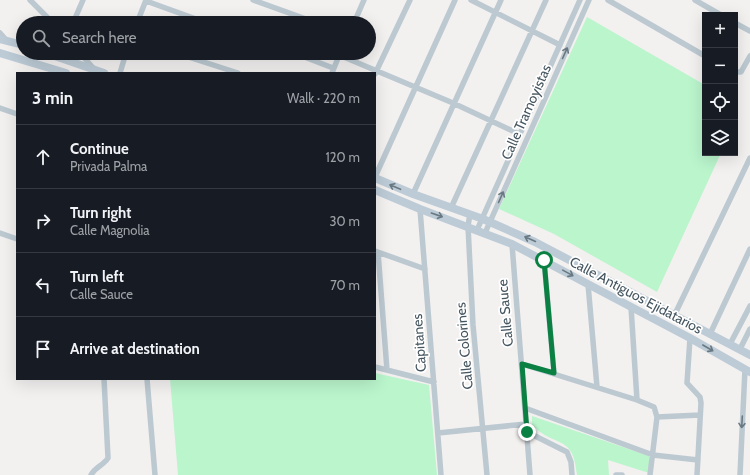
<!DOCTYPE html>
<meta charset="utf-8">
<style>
:root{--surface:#171b24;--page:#242831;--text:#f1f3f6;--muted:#9ea1a6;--line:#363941}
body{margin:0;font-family:Cabin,sans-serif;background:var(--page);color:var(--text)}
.controls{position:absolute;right:12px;top:12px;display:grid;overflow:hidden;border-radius:0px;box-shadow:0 4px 16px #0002}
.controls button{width:36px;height:36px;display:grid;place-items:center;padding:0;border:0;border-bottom:1px solid var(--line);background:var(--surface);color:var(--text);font:20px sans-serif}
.stop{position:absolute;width:12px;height:12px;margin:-9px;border:3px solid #0b8043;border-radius:50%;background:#fff}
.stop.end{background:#0b8043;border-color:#fff;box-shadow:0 1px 4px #0008}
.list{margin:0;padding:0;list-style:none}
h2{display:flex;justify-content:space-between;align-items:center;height:52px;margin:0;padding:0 16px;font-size:17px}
h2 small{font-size:13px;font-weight:400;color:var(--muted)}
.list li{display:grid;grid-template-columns:26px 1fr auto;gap:12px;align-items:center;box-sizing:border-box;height:64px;padding:0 16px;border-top:1px solid var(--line)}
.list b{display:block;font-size:15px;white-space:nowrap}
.list p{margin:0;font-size:13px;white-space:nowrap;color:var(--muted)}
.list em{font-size:13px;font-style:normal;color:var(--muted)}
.icon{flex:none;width:22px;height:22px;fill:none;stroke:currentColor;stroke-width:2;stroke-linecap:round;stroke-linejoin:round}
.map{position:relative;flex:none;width:750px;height:475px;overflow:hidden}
.search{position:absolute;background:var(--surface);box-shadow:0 4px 16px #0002;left:16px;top:16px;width:360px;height:44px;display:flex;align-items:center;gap:10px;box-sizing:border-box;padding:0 14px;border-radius:22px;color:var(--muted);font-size:15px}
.panel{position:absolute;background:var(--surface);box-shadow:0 4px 16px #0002;left:16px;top:72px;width:360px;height:308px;border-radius:0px}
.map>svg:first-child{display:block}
</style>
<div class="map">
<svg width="750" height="475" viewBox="0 0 750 475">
<rect width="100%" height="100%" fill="#f3f0f0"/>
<path fill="#baf5cc" d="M587,17l118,68v68h16l-64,139 -103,-58 -55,-25z
M375,373l54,12 8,90h-259l-8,-96h205z
M532,416l117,40v17l-41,-13 1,15h-32c-4,-42 -21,-26 -45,-50z"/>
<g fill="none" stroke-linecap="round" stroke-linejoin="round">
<path stroke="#bcc9d1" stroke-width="5.5" d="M30,0l23,23
M253,0l64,23
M471,0l89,45
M608,0l97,56
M695,0l26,15
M146,1l61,22
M73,23l10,-23
M137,23l9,-23
M354,23l10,-23
M735,23l15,8
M0,33l6,7
M80,53l14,16
M176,53l62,20
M294,53l39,15
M339,55l114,48 66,31
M735,72h6l9,-16
M120,73l6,-20
M332,73l8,-20
M375,74l35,-74
M0,108l17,6
M375,177l80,-177
M413,194l88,-194
M451,208l95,-208
M420,209l21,266
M470,214l-2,12 5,99 14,150
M477,230l103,-230
M0,233l17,6
M485,233l104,-233
M512,244l18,231
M375,251l50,18
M378,252l9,118
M544,260l10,113
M588,284l9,103
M631,307l6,93
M674,316l76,-158
M710,334l40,-85
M690,338l-3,45 13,14 1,6 -4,72
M730,344l20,-38
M740,349l10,-20
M522,364l115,36 17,7 3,10 -7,58
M375,367l59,15
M147,379l8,96
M525,408l128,47 45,5
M657,417l43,-2
M527,432l40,20 4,10 1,13
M438,433l88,-9
M91,475c4,-8 13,-10 17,-17l-4,-79
M616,475h6
M740,475l5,-106"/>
<path stroke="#bccbd6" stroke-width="8" d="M0,39l23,6
M0,53l66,20
M46,53l58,20
M375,178l38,16 70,25 52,23 215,113
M375,190l45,19 92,35 178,94 60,34"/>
</g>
<defs><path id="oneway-shaft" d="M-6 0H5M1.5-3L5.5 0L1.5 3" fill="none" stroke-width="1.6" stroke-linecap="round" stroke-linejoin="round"/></defs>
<g stroke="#697882">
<use href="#oneway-shaft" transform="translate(565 53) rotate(-66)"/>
<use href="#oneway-shaft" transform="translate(501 197) rotate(-66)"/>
<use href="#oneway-shaft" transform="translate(742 422) rotate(93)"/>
</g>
<g stroke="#697983">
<use href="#oneway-shaft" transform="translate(395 187) rotate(-157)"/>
<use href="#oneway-shaft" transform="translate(437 215) rotate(19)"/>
<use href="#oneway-shaft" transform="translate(530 239) rotate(-156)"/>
<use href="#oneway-shaft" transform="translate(568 273) rotate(29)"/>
<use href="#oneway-shaft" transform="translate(708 348) rotate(30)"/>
</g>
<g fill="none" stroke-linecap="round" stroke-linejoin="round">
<path stroke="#0b8043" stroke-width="5" d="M527,432l-5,-68 32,9 -10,-113"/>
</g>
<g text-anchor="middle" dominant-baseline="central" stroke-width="3.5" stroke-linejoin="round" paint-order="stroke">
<g font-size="14" fill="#465660" stroke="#fff">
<text transform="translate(526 112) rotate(-66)">Calle Tramoyistas</text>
<text transform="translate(636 295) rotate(28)">Calle Antiguos Ejidatarios</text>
<text transform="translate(505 313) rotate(-95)">Calle Sauce</text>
<text transform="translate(419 343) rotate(-94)">Capitanes</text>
<text transform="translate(464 346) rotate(-95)">Calle Colorines</text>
</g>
</g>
</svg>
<div class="controls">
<button>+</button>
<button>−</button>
<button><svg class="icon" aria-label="locate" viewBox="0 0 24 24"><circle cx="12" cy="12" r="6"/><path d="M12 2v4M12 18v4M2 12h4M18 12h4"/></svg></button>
<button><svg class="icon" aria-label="layers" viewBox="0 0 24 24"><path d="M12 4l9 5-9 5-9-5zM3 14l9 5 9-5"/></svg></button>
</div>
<div class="stop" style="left:544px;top:260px"></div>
<div class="stop end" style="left:527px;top:432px"></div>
<div class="search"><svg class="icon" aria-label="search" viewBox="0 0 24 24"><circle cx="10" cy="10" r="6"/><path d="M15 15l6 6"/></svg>Search here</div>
<section class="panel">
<h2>3 min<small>Walk · 220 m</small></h2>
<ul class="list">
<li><svg class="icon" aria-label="ahead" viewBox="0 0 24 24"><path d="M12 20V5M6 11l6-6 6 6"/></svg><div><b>Continue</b><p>Privada Palma</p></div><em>120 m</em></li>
<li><svg class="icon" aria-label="right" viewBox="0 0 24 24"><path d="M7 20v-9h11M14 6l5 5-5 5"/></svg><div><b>Turn right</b><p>Calle Magnolia</p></div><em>30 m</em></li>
<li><svg class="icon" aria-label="left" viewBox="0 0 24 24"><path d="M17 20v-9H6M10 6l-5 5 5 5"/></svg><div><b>Turn left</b><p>Calle Sauce</p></div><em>70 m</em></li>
<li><svg class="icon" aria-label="arrive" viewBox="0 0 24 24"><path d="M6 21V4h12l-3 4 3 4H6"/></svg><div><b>Arrive at destination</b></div></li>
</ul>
</section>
</div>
